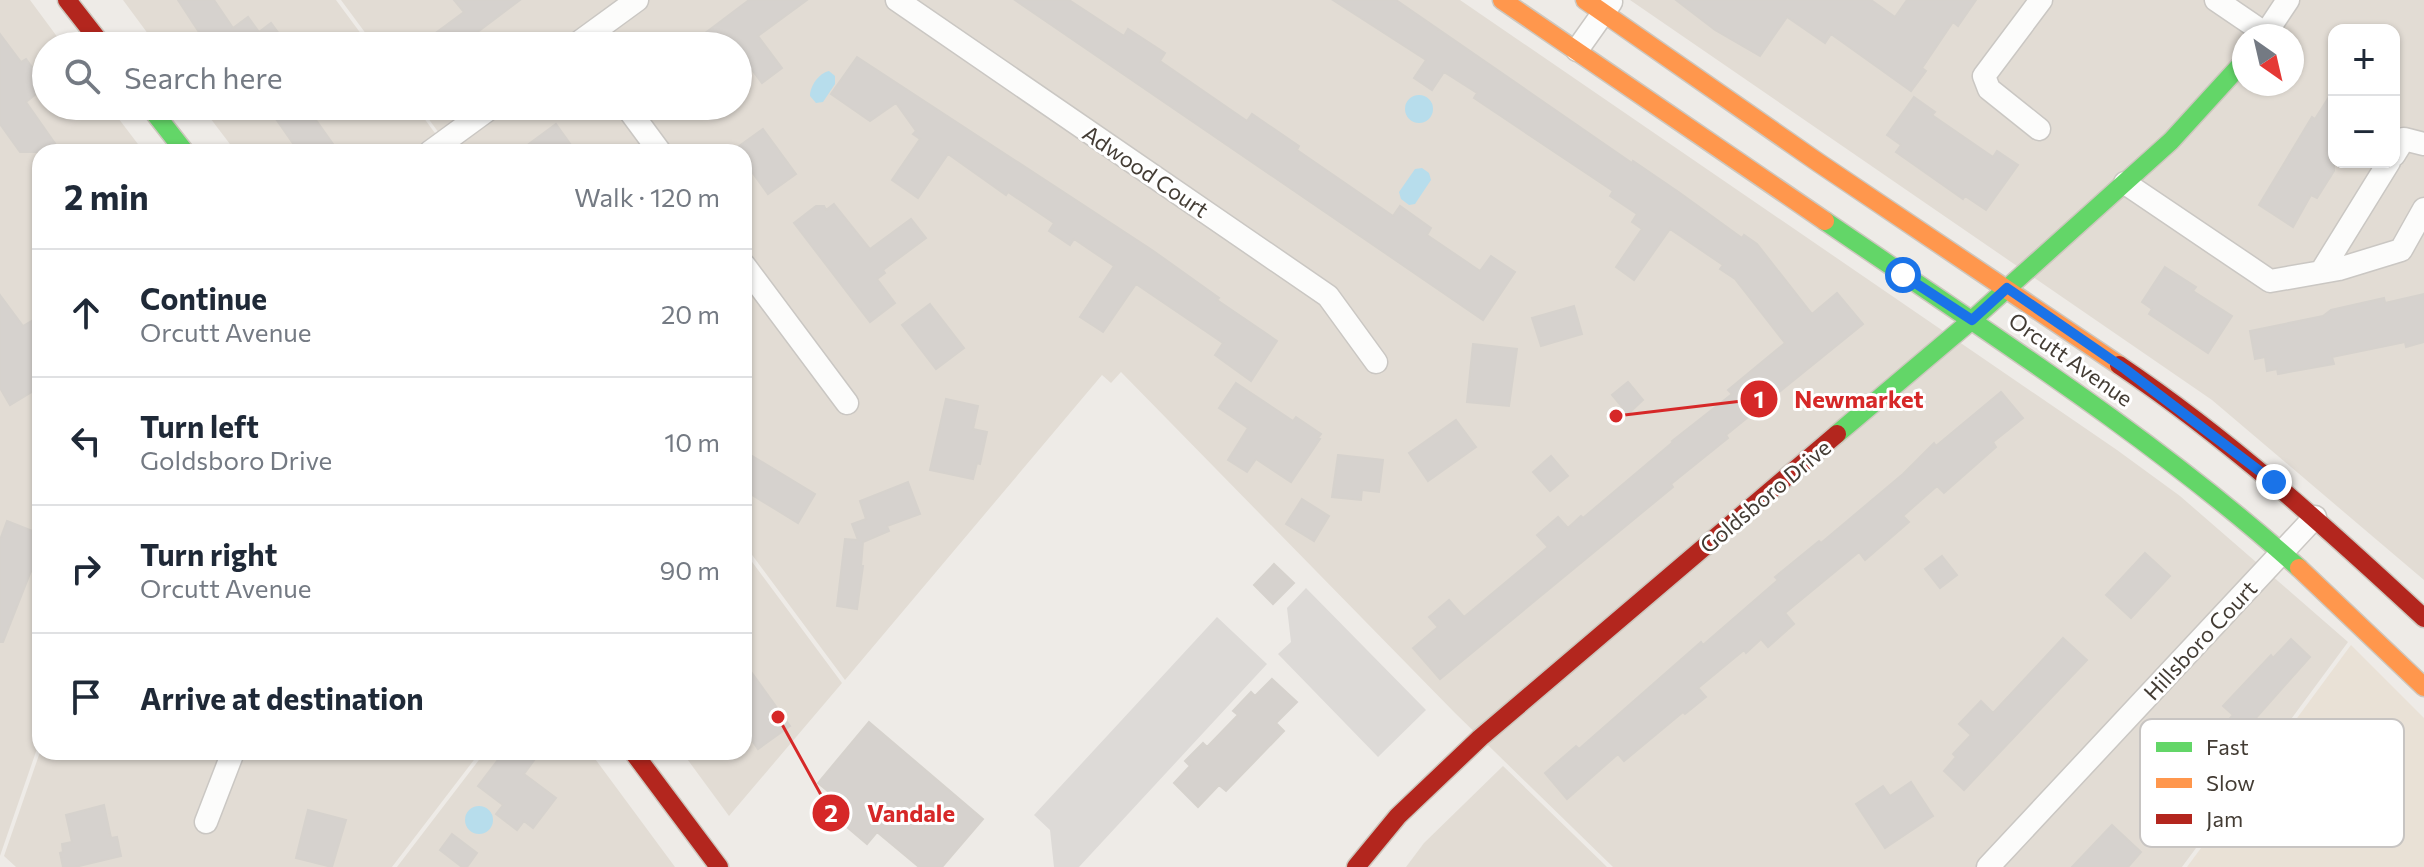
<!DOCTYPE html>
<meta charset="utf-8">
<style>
:root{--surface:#fff;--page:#f2f2f3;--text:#1f2937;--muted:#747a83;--line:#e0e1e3}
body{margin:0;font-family:Commissioner,sans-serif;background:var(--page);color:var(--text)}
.controls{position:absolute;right:24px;top:24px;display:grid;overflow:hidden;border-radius:16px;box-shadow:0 2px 6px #0004}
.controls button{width:72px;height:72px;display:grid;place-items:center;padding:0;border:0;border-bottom:2px solid var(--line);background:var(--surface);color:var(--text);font:40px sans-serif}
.compass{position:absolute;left:2232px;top:24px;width:72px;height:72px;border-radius:50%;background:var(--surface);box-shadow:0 2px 6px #0004;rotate:146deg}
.stop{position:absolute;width:24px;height:24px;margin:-18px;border:6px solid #1a73e8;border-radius:50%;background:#fff}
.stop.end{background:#1a73e8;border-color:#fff;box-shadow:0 2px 8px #0008}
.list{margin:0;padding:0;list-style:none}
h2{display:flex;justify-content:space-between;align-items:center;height:104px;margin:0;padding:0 32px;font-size:34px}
h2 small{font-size:26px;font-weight:400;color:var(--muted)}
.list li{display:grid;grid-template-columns:52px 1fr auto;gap:24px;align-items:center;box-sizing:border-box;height:128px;padding:0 32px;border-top:2px solid var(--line)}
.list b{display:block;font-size:30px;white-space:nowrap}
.list p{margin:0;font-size:26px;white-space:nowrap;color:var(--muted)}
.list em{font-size:26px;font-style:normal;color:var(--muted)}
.icon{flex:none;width:44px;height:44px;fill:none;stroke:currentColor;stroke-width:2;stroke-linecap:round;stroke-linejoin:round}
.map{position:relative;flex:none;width:2424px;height:867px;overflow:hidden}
.search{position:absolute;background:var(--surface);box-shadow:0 2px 6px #0004;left:32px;top:32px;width:720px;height:88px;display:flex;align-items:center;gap:20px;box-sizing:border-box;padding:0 28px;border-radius:44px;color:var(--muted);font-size:30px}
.panel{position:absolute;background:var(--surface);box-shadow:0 2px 6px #0004;left:32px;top:144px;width:720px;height:616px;border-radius:24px}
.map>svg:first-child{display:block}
</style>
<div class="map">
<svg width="2424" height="867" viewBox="0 0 2424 867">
<rect width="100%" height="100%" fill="#eeebe7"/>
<path fill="#e2dcd4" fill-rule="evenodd" d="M0,0h30l34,46h-18v60h63l35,46h-104v588l-40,116z
M123,0h213l34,46h-213z
M341,0h1119l657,450 63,46 168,146 -166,225h-569l-158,-154 -334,-341 -10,11 -9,-8 -257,305 -101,-136v-392h-291l-34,-46h319v-60h-363z
M1630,0h794v580l-212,-180zM2334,30h60v132h-60zM2244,36h48v48h-48z
M201,106h214l34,46h-213z
M744,551l98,132 -113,133 -47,-64h62z
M40,752h440l-88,115h-376l-12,-11z
M485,752h105l85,115h-278z
M1503,766l104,101h-201l18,-24z"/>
<path fill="#e9e1d6" d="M2351,645l73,73v149h-237z"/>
<path fill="#dddad7" d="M1306,588l120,122 -48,47 -100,-103 13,-12 -4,-34z
M1217,617l50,47 -188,203h-25l-4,-37 -16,-15z"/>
<path fill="#b7ddec" d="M829,71l6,5v8l-12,18 -7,1 -6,-7c0,-10 9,-23 19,-25z
M1405 109a14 14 0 1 1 28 0a14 14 0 1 1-28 0Z
M1422,168l7,5 2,7 -16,24 -6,1 -8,-6 -2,-7 16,-23z
M465 820a14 14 0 1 1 28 0a14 14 0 1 1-28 0Z"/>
<path fill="#d6d2ce" stroke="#d6d2cd" stroke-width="2" d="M178,0h36l19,28 15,-11 11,15 12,-9 17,23h-80z
M454,0h66l-61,46h-41l46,-34z
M749,0h58l-49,36 24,32 -20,15 -24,-32v-5h-50z
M1015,0h54l55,36 4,-7 37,24 -5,8 87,60 5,-7 47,32 -2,4 96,66 7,-10 31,22 -4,7 53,36 11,-15 24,16 -32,48z
M1333,0h63l236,163 1,-2 47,32 62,45 2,-3 13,9 55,70 25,-21 26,31 -137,111 2,3 -57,46 2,3 -233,192 -27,-31 25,-21 -9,-10 20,-17 15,17 84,-70 -11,-12 21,-18 10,11 13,-12 2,2 90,-76 -1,-1 60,-47 -4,-4 57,-47 -50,-64 -15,-10 3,-4 -53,-36 -36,51 -18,-13 26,-38 -10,-7 5,-8 -27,-18 3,-5 -139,-93 3,-5 -33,-21 -12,18 -18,-12 12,-18z
M1676,0h195l24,17 12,-17h69l-18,26 -5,-4 -31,46 4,3 -15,20 -80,-57 -6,9 -38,-26 -27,39 -45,-26z
M0,34l21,28 5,-3 20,27 -20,16 35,50h-41l-20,-28z
M857,57l295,193 67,48 -2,2 60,41 -26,40 -36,-26 8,-12 -87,-59 -33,48 -23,-15 34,-51 -40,-27 -4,6 -21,-14 5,-8 -46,-31 -2,3 -58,-41 -30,44 -26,-18 28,-41 -7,-5 3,-3 -20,-28 -26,18 -39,-27z
M2334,89v82l-17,27 -6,-3 -18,32 -34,-22 53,-88 3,2z
M1914,97l21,15 -3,3 61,42 4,-6 21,14 -32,45 -21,-14 -2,3 -67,-47 5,-7 -14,-10z
M267,106h39l27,38 -10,8h-24z
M556,124l20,28h-58z
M763,129l33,45 -28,20 -24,-33v-9h-7l-2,-3z
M834,204l36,45 41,-30 15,19 -43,32 2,3 -8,6 18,24 -25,19 -76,-99 22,-17h8l2,4z
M2165,267l31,20 -3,4 39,25 -24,37 -59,-39 3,-5 -10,-7z
M2424,294v48l-18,5 -1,-5 -73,15 2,7 -56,10 -1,-5 -10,2 -2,-14 -10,2 -5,-28 73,-15 8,-6 53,-12 1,5z
M0,295l23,31 17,-10v71l-30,18 -10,-17z
M930,304l34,44 -28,21 -34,-44z
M1574,306l8,28 -41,12 -9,-28z
M1473,344l44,5 -8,57 -42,-4z
M1628,382l15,18 -15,14 -16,-19z
M1236,383l57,38 3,-4 25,17 -3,4 2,1 -29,43 -35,-23 -9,13 -19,-12 20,-32 -29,-20z
M2001,392l22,26 -30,24 3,5 -52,46 -7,-7 -34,30 6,6 -44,38 -6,-8 -74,61 9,11 -26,23 -7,-8 -15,14 -2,-3 -46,38 8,9 -21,17 -2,-2 -59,49 -6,-7 -51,45 -22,-26 31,-27 3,3 122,-107 2,3 75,-65 -3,-3 44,-36 2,2 82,-69 31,-31 2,3z
M946,399l32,7 -5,23 14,3 -7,32 -3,-1 -4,16 -43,-9z
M1456,420l20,27 -48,34 -19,-28z
M744,451l71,43 -17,29 -54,-33z
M1338,455l45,5 -4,32 -17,-2 -1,10 -29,-3z
M1551,456l17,20 -18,15 -17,-19z
M908,482l12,32 -33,12 2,5 -26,11 -2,24h2l-6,43 -20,-3 8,-67 13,1 -6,-16 14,-5 -6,-18z
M1302,499l27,17 -15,25 -28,-17z
M7,521l33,13v40l-9,-3 -28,71h-3v-102z
M2145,553l25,23 -39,42 -25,-23z
M1942,556l15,19 -17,13 -15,-19z
M1274,564l20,19 -21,21 -19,-19z
M2063,638l24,22 -123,130 -20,-19 12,-14 -3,-3 18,-19 -12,-11 22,-23 12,12z
M2291,639l19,18 -71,80 -14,-13 8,-9 -10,-9 48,-51 2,3z
M744,662l46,64 -32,23 -14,-20z
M1272,679l25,23 -21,21 8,8 -58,60 -7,-6 -21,22 -24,-24 16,-17 -5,-5 18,-18 4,4 31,-32 -5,-4 18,-19 4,4z
M869,722l114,97 -41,48h-23l-42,-35 -10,12 -32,-27 10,-12 -27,-22z
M504,752h36l-16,22 32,24 -23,30 -9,-7 -7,9 -21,-16 7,-9 -25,-19z
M1911,782l22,34 -48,32 -29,-44 27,-18 7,10z
M104,805l7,33 6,-1 4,19 -46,11h-12l-3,-14 3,-1 -1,-8 10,-2 -6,-27z
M308,810l38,10 -14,47 -36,-9z
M2112,825l29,27 -13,15h-56z
M452,834l25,19 -10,14h-5l-22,-17z"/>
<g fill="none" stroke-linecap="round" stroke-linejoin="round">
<g stroke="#cac7c3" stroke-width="25">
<path id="street" d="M897,0l431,296 48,66
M2216,0l50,34
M2264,36l24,-36
M574,46l63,-46
M1577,50l34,-48
M626,106l34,46
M2039,129l-50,-40 -5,-13 57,-76
M430,152l63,-46
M2394,155l10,-16 20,5
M2125,183l145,98 69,-12 62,-19 23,-41
M744,265l103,138
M2321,272l68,-110
M206,822l27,-70
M1988,867l327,-350"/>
</g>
<g stroke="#cdc7be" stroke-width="21">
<path id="fast" d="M149,106l36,46
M1825,221c162,111 328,216 474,347
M1837,434l135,-114 199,-179 73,-80"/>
</g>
<g stroke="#cdc7be" stroke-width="21">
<path id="slow" d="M1502,0l323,221
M1585,0l234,163 300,202
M2299,568l125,119"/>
</g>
<g stroke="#cdc7be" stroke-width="21">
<path id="jam" d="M67,0l36,46
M2119,365c110,74 208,163 305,253
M633,752l86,115
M1356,867l42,-51 82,-78 357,-304"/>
</g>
<use href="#street" stroke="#fcfcfb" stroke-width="22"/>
<use href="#fast" stroke="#63d668" stroke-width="18"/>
<use href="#slow" stroke="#ff974d" stroke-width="18"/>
<use href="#jam" stroke="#b3261e" stroke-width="18"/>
</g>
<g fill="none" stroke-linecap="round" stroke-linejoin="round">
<path stroke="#1a73e8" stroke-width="10" d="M1903,275l69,45 35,-32 118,81 149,113"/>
</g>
<g text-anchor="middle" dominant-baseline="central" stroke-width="6" stroke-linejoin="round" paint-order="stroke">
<g font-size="22" fill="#433c34" stroke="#fff">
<text transform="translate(1146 171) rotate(34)">Adwood Court</text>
<text transform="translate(2071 359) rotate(35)">Orcutt Avenue</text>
<text transform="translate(1765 496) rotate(-40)">Goldsboro Drive</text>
<text transform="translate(2200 640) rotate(-47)">Hillsboro Court</text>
</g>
</g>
<rect x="2140" y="719" width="264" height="128" rx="12" fill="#fff" stroke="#c7c4c2" stroke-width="2"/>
<rect x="2156" y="742" width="36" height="10" fill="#63d668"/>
<rect x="2156" y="778" width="36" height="10" fill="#ff974d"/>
<rect x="2156" y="814" width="36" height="10" fill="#b3261e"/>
<g font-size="22" fill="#433c34">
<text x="2206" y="755">Fast</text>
<text x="2206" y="791">Slow</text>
<text x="2206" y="827">Jam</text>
</g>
<path fill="none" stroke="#d62828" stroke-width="3" d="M1616 416L1759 399M778 717L831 813"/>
<g fill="#d62828" stroke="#fff" stroke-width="3">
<circle cx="1616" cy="416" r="8"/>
<circle cx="778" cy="717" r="8"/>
<circle cx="1759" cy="399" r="20"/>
<circle cx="831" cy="813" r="20"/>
</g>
<g font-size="24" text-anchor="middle" font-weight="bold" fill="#fff">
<text x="1759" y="408">1</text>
<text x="831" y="822">2</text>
</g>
<g font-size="24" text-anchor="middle" font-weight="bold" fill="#d62828" stroke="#fff" stroke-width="6" stroke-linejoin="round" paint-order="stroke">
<text x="1859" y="408">Newmarket</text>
<text x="911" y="822">Vandale</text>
</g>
</svg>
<div class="controls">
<button>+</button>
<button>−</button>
</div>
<svg class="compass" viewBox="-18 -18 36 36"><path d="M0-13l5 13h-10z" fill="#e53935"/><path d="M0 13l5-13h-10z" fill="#747a83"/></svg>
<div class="stop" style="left:1903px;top:275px"></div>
<div class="stop end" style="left:2274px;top:482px"></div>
<div class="search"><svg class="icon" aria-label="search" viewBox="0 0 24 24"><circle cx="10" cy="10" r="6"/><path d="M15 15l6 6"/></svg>Search here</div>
<section class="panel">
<h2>2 min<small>Walk · 120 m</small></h2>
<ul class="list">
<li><svg class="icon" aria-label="ahead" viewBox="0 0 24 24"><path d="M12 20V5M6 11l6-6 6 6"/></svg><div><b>Continue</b><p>Orcutt Avenue</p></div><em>20 m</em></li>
<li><svg class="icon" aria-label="left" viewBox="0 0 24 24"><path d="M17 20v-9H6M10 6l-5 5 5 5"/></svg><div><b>Turn left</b><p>Goldsboro Drive</p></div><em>10 m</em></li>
<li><svg class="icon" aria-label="right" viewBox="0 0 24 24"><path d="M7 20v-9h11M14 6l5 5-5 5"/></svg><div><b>Turn right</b><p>Orcutt Avenue</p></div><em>90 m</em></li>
<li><svg class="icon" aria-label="arrive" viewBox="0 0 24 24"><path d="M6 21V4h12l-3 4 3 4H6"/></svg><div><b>Arrive at destination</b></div></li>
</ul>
</section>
</div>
